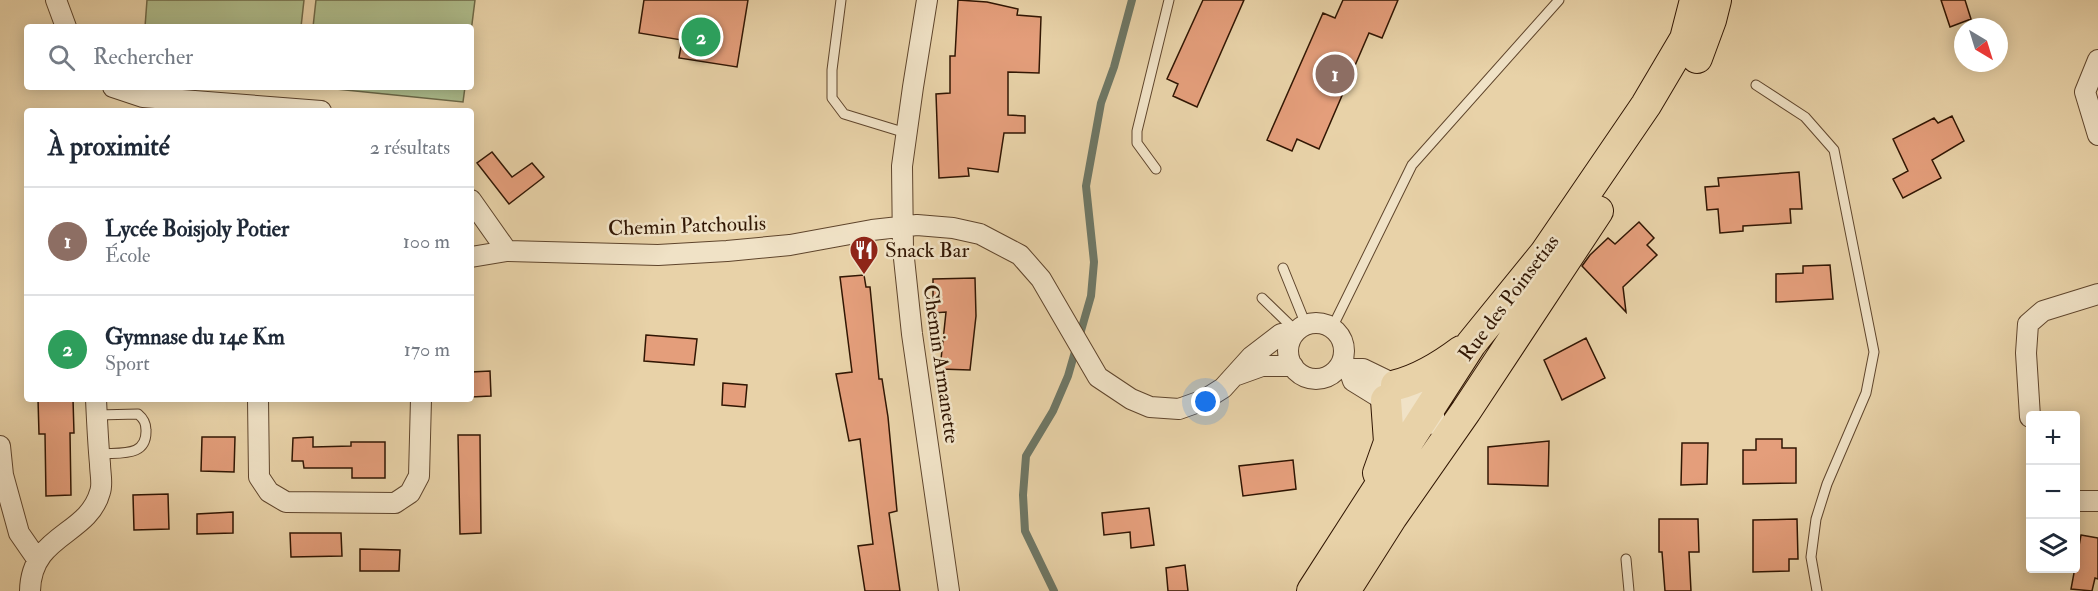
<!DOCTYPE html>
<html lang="fr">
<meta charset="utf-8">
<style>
:root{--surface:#fff;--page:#f6f6f7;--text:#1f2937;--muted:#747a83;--line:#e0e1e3;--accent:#8f2418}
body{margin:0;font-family:"IM FELL Double Pica",serif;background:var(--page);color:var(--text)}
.controls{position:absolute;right:18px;bottom:18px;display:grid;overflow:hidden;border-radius:6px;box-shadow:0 3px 15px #0003}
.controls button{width:54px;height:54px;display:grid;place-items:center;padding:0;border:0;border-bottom:2px solid var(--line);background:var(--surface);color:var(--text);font:30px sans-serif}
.compass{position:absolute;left:1954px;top:18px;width:54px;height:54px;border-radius:50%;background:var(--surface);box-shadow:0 3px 15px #0003;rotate:142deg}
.you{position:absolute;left:1206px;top:402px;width:21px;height:21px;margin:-15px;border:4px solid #fff;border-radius:50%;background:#1a73e8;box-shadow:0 0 0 9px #1a73e833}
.badge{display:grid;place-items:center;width:39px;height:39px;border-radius:50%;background:var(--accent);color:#fff;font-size:20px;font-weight:700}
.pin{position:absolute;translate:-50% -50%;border:3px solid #fff;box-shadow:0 2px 6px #0006}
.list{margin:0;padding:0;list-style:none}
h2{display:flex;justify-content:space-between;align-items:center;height:78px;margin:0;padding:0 24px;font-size:26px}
h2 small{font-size:20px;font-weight:400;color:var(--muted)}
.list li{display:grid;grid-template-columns:39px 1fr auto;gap:18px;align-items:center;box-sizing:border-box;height:108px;padding:0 24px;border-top:2px solid var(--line)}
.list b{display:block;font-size:22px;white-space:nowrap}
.list p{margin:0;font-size:20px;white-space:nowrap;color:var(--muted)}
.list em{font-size:20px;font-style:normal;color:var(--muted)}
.icon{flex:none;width:33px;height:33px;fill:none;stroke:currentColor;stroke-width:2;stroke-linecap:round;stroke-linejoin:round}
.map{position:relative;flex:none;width:2098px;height:591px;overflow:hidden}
.search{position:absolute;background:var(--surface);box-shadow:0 3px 15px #0003;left:24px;top:24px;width:450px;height:66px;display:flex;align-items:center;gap:15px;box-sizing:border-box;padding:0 21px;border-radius:6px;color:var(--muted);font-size:22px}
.panel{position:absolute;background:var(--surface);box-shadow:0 3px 15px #0003;left:24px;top:108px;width:450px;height:294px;border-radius:6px}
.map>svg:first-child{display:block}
</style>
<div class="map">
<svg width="2098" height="591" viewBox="0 0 2098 591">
<rect width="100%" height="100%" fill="#e8d2a8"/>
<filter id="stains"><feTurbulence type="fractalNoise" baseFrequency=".00333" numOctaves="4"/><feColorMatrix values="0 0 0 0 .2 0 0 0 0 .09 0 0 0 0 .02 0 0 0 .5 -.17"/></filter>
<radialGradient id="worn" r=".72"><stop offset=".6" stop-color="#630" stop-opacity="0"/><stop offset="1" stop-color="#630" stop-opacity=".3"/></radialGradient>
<path fill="#afbd8c" stroke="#706a48" stroke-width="1.5" d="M147,0h157l-3,27h-156z
M316,0h159l-4,32v-5h-158z
M316,87h149l-2,15z"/>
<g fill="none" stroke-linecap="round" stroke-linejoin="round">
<path stroke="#6e7765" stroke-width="8" d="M1054,591l-29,-60 -2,-36 3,-39 27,-45 15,-35 23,-80 3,-34 -8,-76 15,-83 13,-36 18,-67"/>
</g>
<path fill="#e49e7b" stroke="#311603" stroke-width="1.5" d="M644,0h104l-11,67 -58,-9 3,-18 -43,-7z
M958,0l29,2 31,7 -1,6 24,2 -2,56 -31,-1v43l17,1v17h-21l-6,39 -30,-4 1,8 -30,2 -3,-84 14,-1v-37h5z
M1203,0h41l-47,107 -24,-11 5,-12 -11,-5z
M1343,0h55l-16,38 -13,-5 -50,116 -22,-10 -5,12 -25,-11 56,-127 12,5z
M1941,0h24l6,19 -21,8z
M1952,116l12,25 -32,19 9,18 -38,20 -10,-19 15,-8 -15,-32 41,-21 4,5z
M492,152l20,25 20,-14 12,14 -35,27 -32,-41z
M1799,172l3,37h-12l1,14 -48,3v5l-23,2 -2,-24 -11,1 -2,-23 14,-1 -1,-8z
M1639,222l15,16 -7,7 10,10 -34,32 3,25 -44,-46 8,-11 18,-17 7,6z
M1830,265l3,34 -57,3v-28l27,-1v-7z
M864,275l2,12h4l9,92h3l6,38 9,94 -8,2 11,78h-35l-7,-45 15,-2 -13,-105 -11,2 -13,-67 16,-2 -12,-95z
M975,278l1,38 -6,54 -30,-1 6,-57 -13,1v-34z
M646,335l51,4 -3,26 -50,-4z
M1586,338l19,40 -43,22 -18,-40z
M490,371l1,25 -20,1v-25z
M723,383l24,2 -2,22 -23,-2z
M38,399h35l1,34h-4l1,62 -25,1 -1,-62h-6z
M458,435h22l1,98 -21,1z
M202,437h33l-1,35 -33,-1z
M313,437v10l38,-1v-4h34v36h-33v-10h-48l-1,-7h-11l1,-23z
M1756,439h26v9h14v35l-53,1v-34h13z
M1549,441l-1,45 -60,-2v-37z
M1682,443h26l-1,41 -26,1z
M1293,460l3,29 -53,7 -4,-30z
M168,494l1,35 -35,1 -1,-35z
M1149,508l5,37 -23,3 -1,-16 -26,3 -2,-22z
M233,512v21l-36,1v-20z
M1659,519h39l1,33h-10l2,39h-26l-3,-39h-3z
M1797,519l1,40h-9v12l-36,1v-52z
M290,533h51l1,23 -51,1z
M2081,535l17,3v41l-3,-1 -3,13 -21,-2z
M360,549l40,1 -1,21h-39z
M1185,565l3,26h-20l-2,-23z"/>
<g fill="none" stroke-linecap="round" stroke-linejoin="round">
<g stroke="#5f452c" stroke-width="11">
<path id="lane" d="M841,0l-9,70v28l12,16 62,19
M1756,85l49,32 29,33 40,202 -8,41 -39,91 -11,35 -5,38 6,34
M1156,169l-19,-26v-12l32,-131
M1283,268l23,57
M1262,298l33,32
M1332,328l80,-163 147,-165
M97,415l41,-1c6,5 8,9 8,16 1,28 -26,22 -47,24
M1626,559l3,32"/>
</g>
<g stroke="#5f452c" stroke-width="22">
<path id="street" d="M56,0l10,27
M927,0l-14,87 -11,79 1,83 9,85 37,257
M2098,60l-13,32 13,43
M113,87l30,10 178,14
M471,200l36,51
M471,257l36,-6 151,4 69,-4 63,-6 82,-15 45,-5 36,3 27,6 40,21 21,24 57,98 33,22 19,8 29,2 25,-9 19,-12 28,-31 30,-23 15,-3
M1288 351a28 28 0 1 1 56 0a28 28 0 1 1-56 0Z
M1349,369h14l33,16 35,22 3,9
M1349,369l4,12 68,42 9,1
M1237,375l25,-9h31
M258,399l1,78 10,15 17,10 109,1 15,-10 9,-17 2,-77
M2030,417l-4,-64 2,-29 15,-13 55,-17
M0,446l3,29 16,58 18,26
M2076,501h22
M30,591c1,-57 58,-55 70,-99 3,-8 0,-19 0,-28 -2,-21 -3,-43 -4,-65"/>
</g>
<g stroke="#311603" stroke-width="32">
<path id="primary" d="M1697,58l14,-38 5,-20
M1396,385c24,-6 45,-19 65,-34
M1378,473l11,-31 -3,-42
M1312,591l159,-247 74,-91 101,-148 39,-66 10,-39
M1345,591l47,-74 74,-106 132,-200"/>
</g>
<use href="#lane" stroke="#f0e2c6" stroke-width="9"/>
<use href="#street" stroke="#f0e2c6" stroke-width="20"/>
<use href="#primary" stroke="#e8d2a8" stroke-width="30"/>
</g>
<defs>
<g id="restaurant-pin" transform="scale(1.5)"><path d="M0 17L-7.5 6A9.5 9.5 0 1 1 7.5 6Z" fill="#8f2418" stroke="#f0e2c6"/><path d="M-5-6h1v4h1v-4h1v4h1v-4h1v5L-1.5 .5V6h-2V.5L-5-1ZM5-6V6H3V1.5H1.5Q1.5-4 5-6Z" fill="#fff"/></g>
</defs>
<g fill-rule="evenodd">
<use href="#restaurant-pin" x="864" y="250"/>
</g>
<g text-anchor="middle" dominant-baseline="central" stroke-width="5" stroke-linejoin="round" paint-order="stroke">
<g font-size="21" fill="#311603" stroke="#f0e2c6">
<text transform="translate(687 226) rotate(-2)">Chemin Patchoulis</text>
<text transform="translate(1509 298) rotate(-53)">Rue des Poinsetias</text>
<text transform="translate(941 364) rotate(82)">Chemin Armanette</text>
</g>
<g font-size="21" fill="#311603" stroke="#f0e2c6" text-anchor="start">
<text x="885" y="250">Snack Bar</text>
</g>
</g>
<rect width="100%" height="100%" filter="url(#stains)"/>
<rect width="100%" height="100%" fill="url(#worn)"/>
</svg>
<div class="controls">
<button>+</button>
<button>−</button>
<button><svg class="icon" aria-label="layers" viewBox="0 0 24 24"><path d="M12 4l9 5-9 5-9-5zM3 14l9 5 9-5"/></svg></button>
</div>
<svg class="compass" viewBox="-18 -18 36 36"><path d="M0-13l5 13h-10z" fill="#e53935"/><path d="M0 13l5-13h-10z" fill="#747a83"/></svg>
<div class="you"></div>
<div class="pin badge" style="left:1335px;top:74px;background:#8d6e63">1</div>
<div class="pin badge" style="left:701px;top:37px;background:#2e9e5b">2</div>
<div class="search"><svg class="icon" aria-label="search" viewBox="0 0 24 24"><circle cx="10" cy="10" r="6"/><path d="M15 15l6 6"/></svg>Rechercher</div>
<section class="panel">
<h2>À proximité<small>2 résultats</small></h2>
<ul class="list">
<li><span class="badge" style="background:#8d6e63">1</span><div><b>Lycée Boisjoly Potier</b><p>École</p></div><em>100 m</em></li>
<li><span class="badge" style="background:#2e9e5b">2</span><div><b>Gymnase du 14e Km</b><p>Sport</p></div><em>170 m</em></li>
</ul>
</section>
</div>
